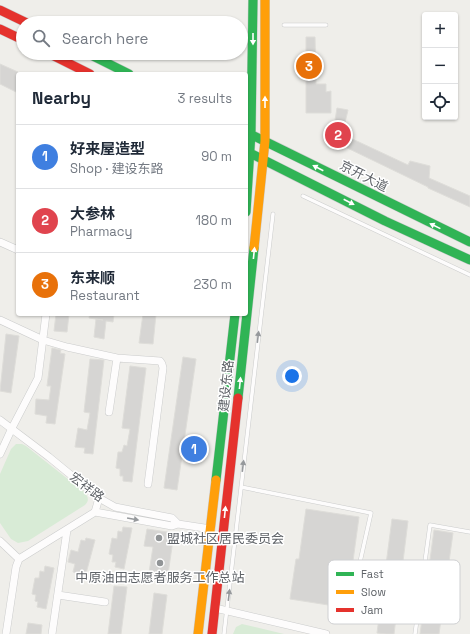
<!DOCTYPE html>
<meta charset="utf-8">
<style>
:root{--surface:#fff;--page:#f2f2f3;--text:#1f2937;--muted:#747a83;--line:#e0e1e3;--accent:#db2777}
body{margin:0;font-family:"Space Grotesk","Noto Sans SC",sans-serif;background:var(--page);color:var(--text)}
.controls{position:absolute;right:12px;top:12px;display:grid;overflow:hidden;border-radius:4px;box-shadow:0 1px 3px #0004}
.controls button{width:36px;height:36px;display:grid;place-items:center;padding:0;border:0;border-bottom:1px solid var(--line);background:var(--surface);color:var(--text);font:20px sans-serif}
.you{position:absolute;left:292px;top:376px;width:14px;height:14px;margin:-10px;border:3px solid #fff;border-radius:50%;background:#1a73e8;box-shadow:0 0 0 6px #1a73e833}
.badge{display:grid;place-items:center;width:26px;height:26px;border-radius:50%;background:var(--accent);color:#fff;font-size:13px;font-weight:700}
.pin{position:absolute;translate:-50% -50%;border:2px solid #fff;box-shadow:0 1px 4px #0006}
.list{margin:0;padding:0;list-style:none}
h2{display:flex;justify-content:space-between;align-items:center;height:52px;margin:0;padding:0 16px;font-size:17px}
h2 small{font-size:13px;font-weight:400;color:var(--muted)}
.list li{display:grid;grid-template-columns:26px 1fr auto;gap:12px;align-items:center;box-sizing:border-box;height:64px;padding:0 16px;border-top:1px solid var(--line)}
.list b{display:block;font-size:15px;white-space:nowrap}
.list p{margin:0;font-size:13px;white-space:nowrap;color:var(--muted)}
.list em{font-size:13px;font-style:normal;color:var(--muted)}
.icon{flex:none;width:22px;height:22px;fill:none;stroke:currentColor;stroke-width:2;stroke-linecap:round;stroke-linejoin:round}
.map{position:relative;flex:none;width:470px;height:634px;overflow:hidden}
.search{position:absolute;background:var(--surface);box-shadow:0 1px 3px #0004;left:16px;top:16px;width:232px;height:44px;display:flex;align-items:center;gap:10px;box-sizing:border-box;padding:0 14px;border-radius:22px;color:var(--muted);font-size:15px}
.panel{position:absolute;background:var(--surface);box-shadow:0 1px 3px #0004;left:16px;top:72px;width:232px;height:244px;border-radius:4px}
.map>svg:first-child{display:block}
</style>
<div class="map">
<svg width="470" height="634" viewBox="0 0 470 634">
<rect width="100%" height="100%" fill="#efeeea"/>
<path fill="#d8ebd6" d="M16,444h6l4,2 57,45c5,5 7,9 2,14l-57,36 -10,2 -7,-4 -11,-16v-49l11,-25z
M242,624l42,10h-51l3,-7z"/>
<path fill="#d6d5d3" stroke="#deddd9" d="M306,37h9l1,47h10v8l5,-1v22h-25z
M0,64l18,8v21l-18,-9z
M337,108l11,2 -5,21 5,1 -2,4 62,29 2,-4 20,5 -1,12 41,18v11l-42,-19v-1l-91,-44 -4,-4v-6z
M56,314h13l-2,18 -13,-1z
M90,314h24l-1,8 -7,-1 -2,18 -10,-2 2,-18 7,1 -14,-2z
M143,314h13l-3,30 -14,-1z
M6,334l13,2 -8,57 -11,-2z
M52,348l9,2 -1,3 5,1 -10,70 -9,-1 1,-7 -12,-2 1,-15 13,1 2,-14h-4z
M183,357l13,2 -19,131 -13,-2z
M90,359l14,1 -11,94 -9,-1 1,-5 -10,-1 3,-19 9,2 3,-17 -6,-1z
M130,366l16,2 -14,114 -9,-1v-5h-3v-7l-4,-1 2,-16h4l2,-7 3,1 3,-17 -8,-1z
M306,509l53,8 -7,51 8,2 -6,39 -64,-10 6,-40h3z
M392,519l16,2 -14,113h-8l-9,-1z
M123,527l9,1 -8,41 -9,-2 1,-5h-4l1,-7 -4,-1 3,-16 5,1 1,-8 4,1z
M147,529l27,4 -7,48 -19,-2 5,-32 -9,-1z
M434,530l19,3 -14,101h-19z
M86,538l9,2 -11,41 -9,-2 2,-6 -4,-1 2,-8 -7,-2 3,-12 7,2 3,-12 4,1z
M45,566l9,2 -8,41 -9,-2 1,-5 -3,-1 1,-6 -4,-1 3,-16h4l1,-7 4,1z
M114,586l13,1 -6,47h-13z
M154,593l13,2 -5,39h-13z
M28,623l14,2 -1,9h-15z"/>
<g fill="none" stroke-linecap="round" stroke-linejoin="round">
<g stroke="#cbcccc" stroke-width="4.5">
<path id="lane" d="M284,25h42
M303,196l167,79
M241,487l130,26 -11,49
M224,634l49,-420
M415,634l15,-109 40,7"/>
</g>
<g stroke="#cbcccc" stroke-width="8">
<path id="street" d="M0,242l18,8
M0,320l43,20 24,7 50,11 43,3 2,3 1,4 -15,116
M109,412l8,-54
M0,420l49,37 50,41 16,9 57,11 6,6 33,5
M0,454l12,-26 26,-50 8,-64
M95,512l77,14 6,-2
M0,541l19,18
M58,595l47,7
M215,608l111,26
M6,634l10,-67 3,-8 76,-47 4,-14
M52,634l15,-104"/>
</g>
<g stroke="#cacacb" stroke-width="10">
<path id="fast" d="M87,53l42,21
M246,132l224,110
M246,151l139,70 85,39
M246,212l5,-79 2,-133
M238,398l16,-150
M216,480l19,-166"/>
</g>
<g stroke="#cacacb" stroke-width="10">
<path id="slow" d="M254,248l11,-107v-141
M198,634l18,-154"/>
</g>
<g stroke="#cacacb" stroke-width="10">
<path id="jam" d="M0,10l27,13
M0,29l23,11
M48,53l42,21
M212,634l26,-236"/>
</g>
<use href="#lane" stroke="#fdfcfc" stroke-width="3.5"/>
<use href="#street" stroke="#fdfcfc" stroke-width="7"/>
<use href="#fast" stroke="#30b455" stroke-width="9"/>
<use href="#slow" stroke="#ff9f0a" stroke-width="9"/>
<use href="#jam" stroke="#e5322d" stroke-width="9"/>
</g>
<defs><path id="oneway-solid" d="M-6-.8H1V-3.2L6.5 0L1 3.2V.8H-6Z"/></defs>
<g fill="#fff">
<use href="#oneway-solid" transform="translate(253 39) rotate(90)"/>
<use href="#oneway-solid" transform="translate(265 102) rotate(-90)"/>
<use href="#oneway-solid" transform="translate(318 168) rotate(-153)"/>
<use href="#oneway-solid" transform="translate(349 202) rotate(27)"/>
<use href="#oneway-solid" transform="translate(435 226) rotate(-154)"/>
<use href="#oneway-solid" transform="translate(254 253) rotate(-84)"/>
<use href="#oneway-solid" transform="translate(240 383) rotate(-84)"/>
<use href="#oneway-solid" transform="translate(225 512) rotate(-84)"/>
</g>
<g fill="#96999c">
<use href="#oneway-solid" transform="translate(258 337) rotate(-83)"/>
<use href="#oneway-solid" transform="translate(243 466) rotate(-83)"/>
<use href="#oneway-solid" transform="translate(133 519) rotate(10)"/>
<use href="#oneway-solid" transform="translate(229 595) rotate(-83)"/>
</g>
<g fill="#919496" stroke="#fff" stroke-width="1.5">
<circle cx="159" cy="538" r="4"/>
<circle cx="160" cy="563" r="4"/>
</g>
<g text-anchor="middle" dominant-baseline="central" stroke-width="3" stroke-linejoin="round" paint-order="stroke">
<g font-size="13" fill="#5f6368" stroke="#fff">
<text transform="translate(364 176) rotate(27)">京开大道</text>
<text transform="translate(226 386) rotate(-84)">建设东路</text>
<text transform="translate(87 487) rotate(37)">宏祥路</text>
</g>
<g font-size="13" fill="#5f6368" stroke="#fff" text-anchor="start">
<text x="167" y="538">盟城社区居民委员会</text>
<text x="160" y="577" text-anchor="middle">中原油田志愿者服务工作总站</text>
</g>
</g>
<rect x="328" y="560" width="132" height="64" rx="6" fill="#fff" stroke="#cfd0d2" stroke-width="1"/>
<rect x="336" y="572" width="18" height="4" fill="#30b455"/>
<rect x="336" y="590" width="18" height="4" fill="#ff9f0a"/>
<rect x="336" y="608" width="18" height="4" fill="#e5322d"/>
<g font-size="11" fill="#5f6368">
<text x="361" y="578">Fast</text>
<text x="361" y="596">Slow</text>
<text x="361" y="614">Jam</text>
</g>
</svg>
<div class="controls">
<button>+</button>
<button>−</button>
<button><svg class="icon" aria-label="locate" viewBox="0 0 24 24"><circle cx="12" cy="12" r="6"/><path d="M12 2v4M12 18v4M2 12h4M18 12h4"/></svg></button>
</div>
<div class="you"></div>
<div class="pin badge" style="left:194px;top:449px;background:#3f7fe0">1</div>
<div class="pin badge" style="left:338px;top:135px;background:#e0444e">2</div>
<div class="pin badge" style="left:309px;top:66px;background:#e8710a">3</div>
<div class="search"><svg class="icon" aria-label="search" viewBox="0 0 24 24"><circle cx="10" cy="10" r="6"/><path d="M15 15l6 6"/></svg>Search here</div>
<section class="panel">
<h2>Nearby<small>3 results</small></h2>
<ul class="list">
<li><span class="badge" style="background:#3f7fe0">1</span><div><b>好来屋造型</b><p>Shop · 建设东路</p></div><em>90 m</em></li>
<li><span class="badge" style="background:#e0444e">2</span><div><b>大参林</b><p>Pharmacy</p></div><em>180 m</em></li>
<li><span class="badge" style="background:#e8710a">3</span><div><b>东来顺</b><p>Restaurant</p></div><em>230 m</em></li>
</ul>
</section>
</div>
